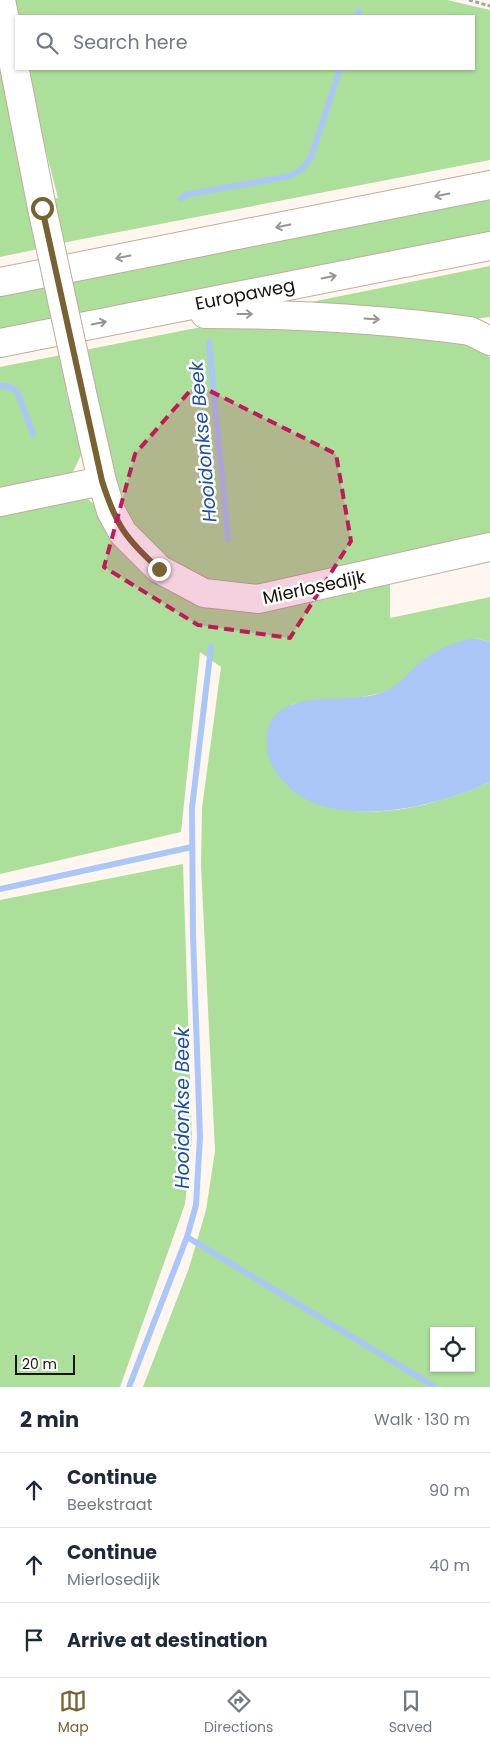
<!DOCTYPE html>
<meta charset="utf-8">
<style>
:root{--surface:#fff;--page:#f2f2f3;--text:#1f2937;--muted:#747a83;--line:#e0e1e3;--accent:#796232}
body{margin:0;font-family:Poppins,sans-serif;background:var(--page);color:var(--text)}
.controls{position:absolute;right:15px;bottom:15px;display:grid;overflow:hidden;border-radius:0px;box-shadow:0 1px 4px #0004}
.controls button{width:45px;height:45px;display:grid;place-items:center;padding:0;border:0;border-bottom:1px solid var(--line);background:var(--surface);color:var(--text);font:25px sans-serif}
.scale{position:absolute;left:15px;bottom:12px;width:60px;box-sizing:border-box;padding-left:5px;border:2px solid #19120d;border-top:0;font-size:14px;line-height:18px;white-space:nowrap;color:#19120d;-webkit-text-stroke:4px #fff;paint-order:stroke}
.stop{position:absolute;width:15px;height:15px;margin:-11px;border:4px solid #796232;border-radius:50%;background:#fff}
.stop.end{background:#796232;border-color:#fff;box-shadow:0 1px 5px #0008}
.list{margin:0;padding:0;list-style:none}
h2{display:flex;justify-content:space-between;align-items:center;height:65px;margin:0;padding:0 20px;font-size:21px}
h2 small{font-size:16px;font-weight:400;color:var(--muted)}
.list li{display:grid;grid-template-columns:32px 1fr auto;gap:15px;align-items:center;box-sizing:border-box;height:75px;padding:0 20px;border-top:1px solid var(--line)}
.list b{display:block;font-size:19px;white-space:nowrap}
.list p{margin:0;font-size:16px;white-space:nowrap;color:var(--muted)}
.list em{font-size:16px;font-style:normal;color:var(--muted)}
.icon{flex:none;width:28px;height:28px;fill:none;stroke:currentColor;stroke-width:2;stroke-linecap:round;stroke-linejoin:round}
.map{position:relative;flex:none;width:490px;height:1387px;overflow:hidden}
.search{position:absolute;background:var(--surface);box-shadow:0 1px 4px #0004;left:15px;right:15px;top:15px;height:55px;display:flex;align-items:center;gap:12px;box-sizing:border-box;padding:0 18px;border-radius:0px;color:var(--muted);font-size:19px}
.sheet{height:290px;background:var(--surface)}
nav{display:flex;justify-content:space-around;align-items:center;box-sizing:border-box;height:70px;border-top:1px solid var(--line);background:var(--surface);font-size:14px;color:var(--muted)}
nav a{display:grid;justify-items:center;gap:2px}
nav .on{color:var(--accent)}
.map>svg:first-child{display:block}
</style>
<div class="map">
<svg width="490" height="1387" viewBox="0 0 490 1387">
<rect width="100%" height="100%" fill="#fff6f0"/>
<path fill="#acdf9a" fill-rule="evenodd" d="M10,0h437l43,10v150l-428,83 -9,-44 5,-1 -33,-129h449v-53h-458z
M0,61l38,188 -38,8z
M490,193v41l-490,96v-41z
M490,266v51l-26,3 -168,-15z
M252,320l211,21 27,16v178l-234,51 -48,-5 -29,-12 -37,-32 -23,-35 -34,-152 131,-26z
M61,355l6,40 15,58 -10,21 -72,23v-130z
M86,498l10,7 76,84 218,-7v36l100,-21v45l-15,-4 -69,39 -10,10 -15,6 -23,5 -66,6 6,90c11,5 21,11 32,13 51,13 114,-4 160,-25v605h-347l46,-119 17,-58 9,-59 -14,-285 1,-58 19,-141 -21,-15 -19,180 -181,42v-367zM434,1331h37v37h-37z
M183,864l9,274 -7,66 -65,183h-120v-487z"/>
<path fill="#aac7f8" d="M475,638l15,4v140c-52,25 -158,51 -204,2 -10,-11 -18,-22 -19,-36 -1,-17 1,-30 16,-39 26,-17 70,-5 100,-17 14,-5 21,-14 32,-25 18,-16 37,-25 60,-29z"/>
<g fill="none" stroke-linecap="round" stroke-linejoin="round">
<path stroke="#aac7f8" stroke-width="6" d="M357,16l2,-5
M181,199l4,-4 105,-19 13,-8 8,-11 29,-88
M209,342l19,197
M0,386h7l10,5 16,43
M0,889l192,-42
M187,1237l248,150
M129,1387l58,-150 9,-32 4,-68 -7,-202 -1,-127 19,-161"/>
<g stroke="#c0ac9e" stroke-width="30">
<path id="minor" d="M1,0l41,208
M470,331l20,10
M81,388l21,93 9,30 12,22 36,36 45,24 54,6 232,-52
M0,502l102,-21"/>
</g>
<g stroke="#c0ac9e" stroke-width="30">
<path id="highway" d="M0,282l490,-97
M205,314c89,0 177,5 265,17
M0,343l490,-97"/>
</g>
<path stroke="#a8a09a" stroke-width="3" stroke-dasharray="4 2.5" stroke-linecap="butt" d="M469,0l21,6"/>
<use href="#minor" stroke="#fff" stroke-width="28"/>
<use href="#highway" stroke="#fff" stroke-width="28"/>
<g stroke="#c0ac9e" stroke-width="30" stroke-linecap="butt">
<path id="minor-bridge" d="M42,208l39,180"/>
</g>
<use href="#minor-bridge" stroke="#fff" stroke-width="28"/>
</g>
<defs><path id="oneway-shaft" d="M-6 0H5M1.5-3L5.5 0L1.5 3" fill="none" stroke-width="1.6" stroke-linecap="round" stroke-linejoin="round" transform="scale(1.25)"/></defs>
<g stroke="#989492">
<use href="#oneway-shaft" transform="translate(442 195) rotate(169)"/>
<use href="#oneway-shaft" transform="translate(283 226) rotate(169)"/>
<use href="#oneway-shaft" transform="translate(123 257) rotate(169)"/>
<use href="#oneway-shaft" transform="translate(329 277) rotate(-11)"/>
<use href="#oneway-shaft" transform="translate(245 314)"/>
<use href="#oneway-shaft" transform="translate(372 319) rotate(4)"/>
<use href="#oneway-shaft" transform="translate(99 323) rotate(-12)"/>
</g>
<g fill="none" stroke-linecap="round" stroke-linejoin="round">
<path stroke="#796232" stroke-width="6" d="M42,208l60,273c14,44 23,57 57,88"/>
</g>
<path fill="#c2185b" fill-opacity="0.2" stroke="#c2185b" stroke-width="4" stroke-dasharray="10 6" stroke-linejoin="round" d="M196,384l140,70 15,87 -61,97 -92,-13 -94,-58 31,-113z"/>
<g text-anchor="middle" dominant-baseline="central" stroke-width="5" stroke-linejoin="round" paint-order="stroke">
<g font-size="18" fill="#19120d" stroke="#fff">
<text transform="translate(245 294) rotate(-11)">Europaweg</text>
<text transform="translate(314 587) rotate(-12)">Mierlosedijk</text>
</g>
<g font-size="19" font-style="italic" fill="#194eaa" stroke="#fff">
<text transform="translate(203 442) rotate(-95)">Hooidonkse Beek</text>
<text transform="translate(182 1108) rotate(-90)">Hooidonkse Beek</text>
</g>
</g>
</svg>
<div class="controls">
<button><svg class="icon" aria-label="locate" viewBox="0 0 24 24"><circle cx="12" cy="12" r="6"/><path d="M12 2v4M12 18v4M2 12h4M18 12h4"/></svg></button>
</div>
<div class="scale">20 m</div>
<div class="stop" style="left:42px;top:208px"></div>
<div class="stop end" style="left:159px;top:569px"></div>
<div class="search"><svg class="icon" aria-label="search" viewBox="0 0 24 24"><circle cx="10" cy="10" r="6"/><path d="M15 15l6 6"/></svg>Search here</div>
</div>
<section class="sheet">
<h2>2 min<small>Walk · 130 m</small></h2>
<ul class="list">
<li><svg class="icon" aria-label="ahead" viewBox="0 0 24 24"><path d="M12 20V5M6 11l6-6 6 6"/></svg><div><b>Continue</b><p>Beekstraat</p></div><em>90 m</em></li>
<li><svg class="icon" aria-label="ahead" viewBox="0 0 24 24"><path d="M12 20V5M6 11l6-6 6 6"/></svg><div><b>Continue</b><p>Mierlosedijk</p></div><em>40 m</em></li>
<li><svg class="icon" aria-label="arrive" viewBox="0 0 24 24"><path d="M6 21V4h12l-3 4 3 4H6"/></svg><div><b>Arrive at destination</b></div></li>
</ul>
</section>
<nav>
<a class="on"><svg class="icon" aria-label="map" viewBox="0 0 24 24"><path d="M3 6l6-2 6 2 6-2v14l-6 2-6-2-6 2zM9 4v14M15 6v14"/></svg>Map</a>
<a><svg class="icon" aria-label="directions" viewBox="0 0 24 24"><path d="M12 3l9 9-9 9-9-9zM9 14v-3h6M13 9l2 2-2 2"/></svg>Directions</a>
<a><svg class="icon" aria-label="saved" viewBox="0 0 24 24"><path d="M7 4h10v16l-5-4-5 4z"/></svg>Saved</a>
</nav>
